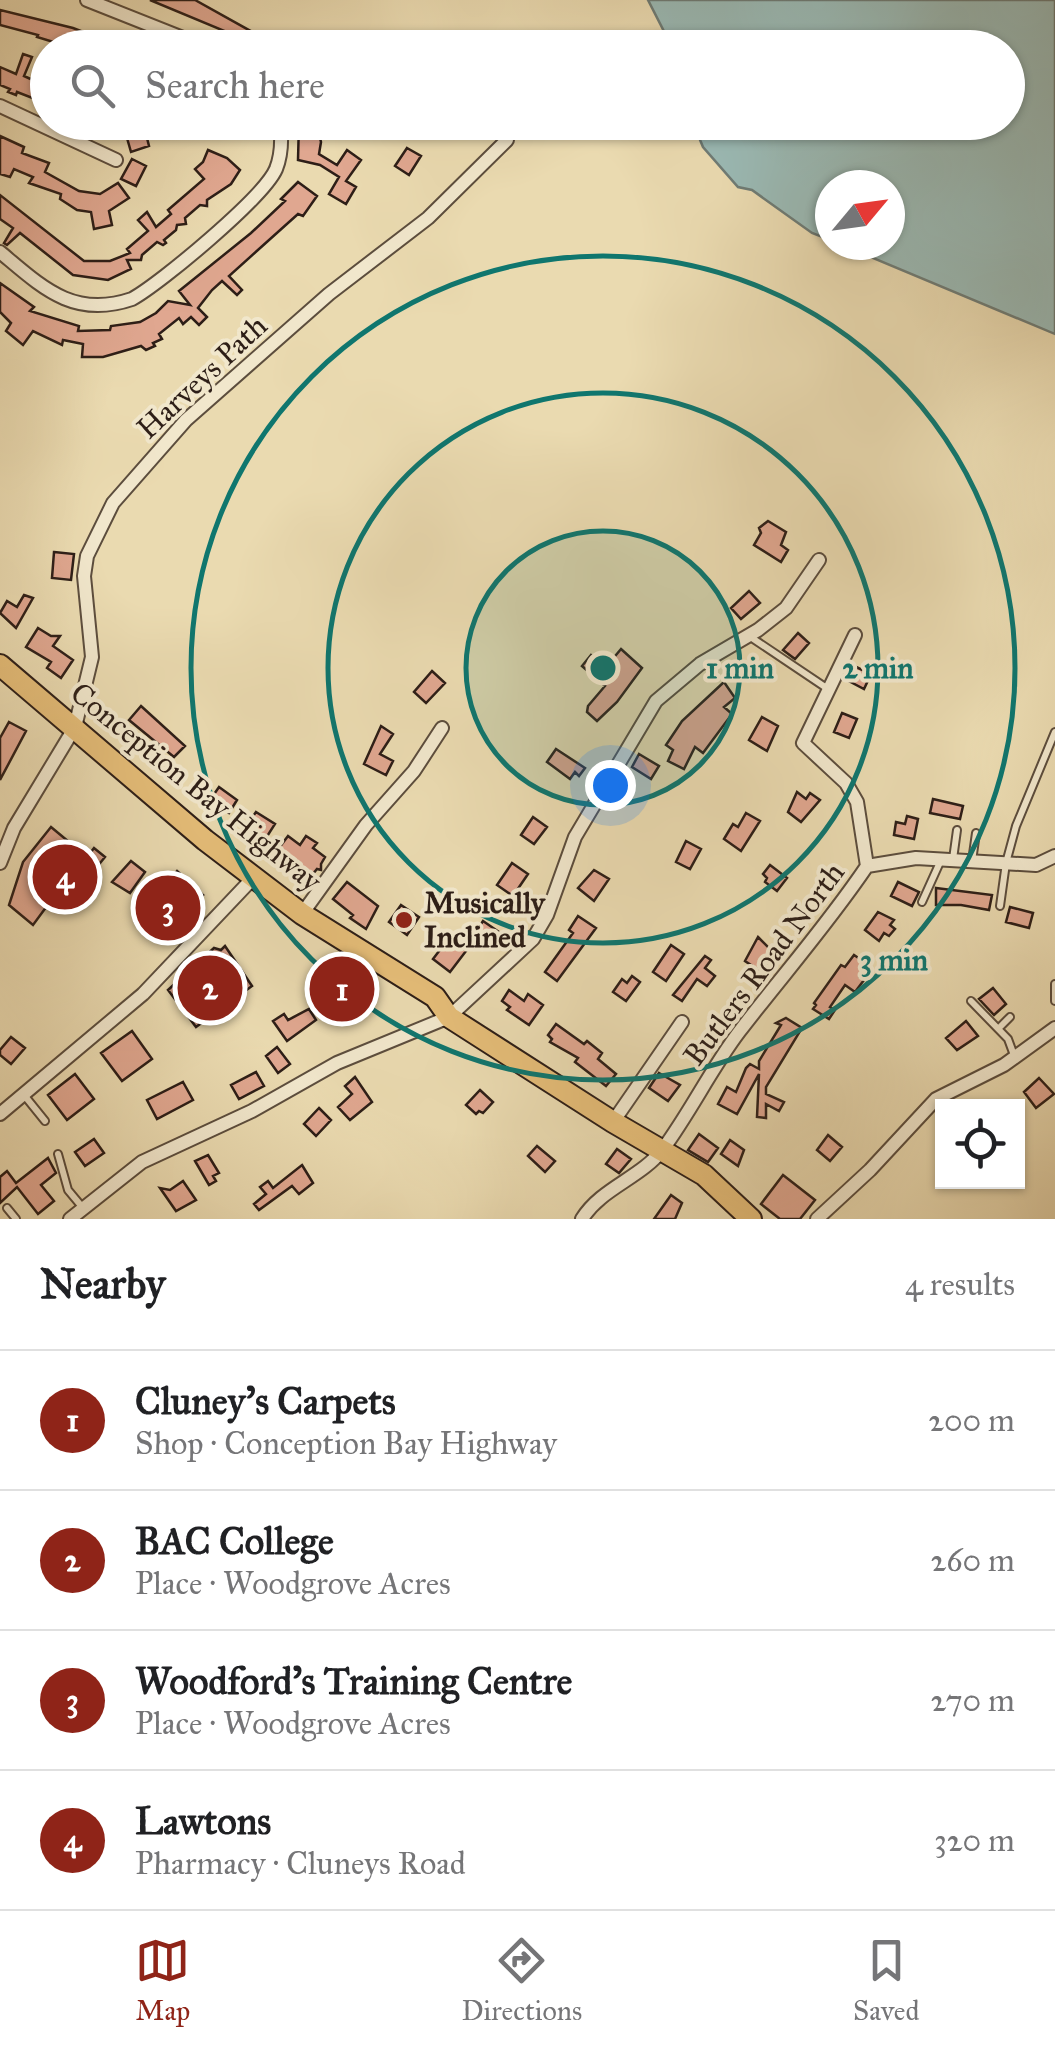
<!DOCTYPE html>
<meta charset="utf-8">
<style>
:root{--surface:#fff;--page:#f2f2f2;--text:#202124;--muted:#757577;--line:#e0e0e0;--accent:#8f2418}
body{margin:0;font-family:"IM FELL Great Primer",serif;background:var(--page);color:var(--text)}
.controls{position:absolute;right:30px;bottom:30px;display:grid;overflow:hidden;border-radius:0px;box-shadow:0 2px 8px #0004}
.controls button{width:90px;height:90px;display:grid;place-items:center;padding:0;border:0;border-bottom:2px solid var(--line);background:var(--surface);color:var(--text);font:50px sans-serif}
.compass{position:absolute;left:815px;top:170px;width:90px;height:90px;border-radius:50%;background:var(--surface);box-shadow:0 2px 8px #0004;rotate:61deg}
.you{position:absolute;left:610px;top:785px;width:35px;height:35px;margin:-25px;border:8px solid #fff;border-radius:50%;background:#1a73e8;box-shadow:0 0 0 15px #1a73e833}
.badge{display:grid;place-items:center;width:65px;height:65px;border-radius:50%;background:var(--accent);color:#fff;font-size:32px;font-weight:700}
.pin{position:absolute;translate:-50% -50%;border:5px solid #fff;box-shadow:0 2px 10px #0006}
.list{margin:0;padding:0;list-style:none}
h2{display:flex;justify-content:space-between;align-items:center;height:130px;margin:0;padding:0 40px;font-size:42px}
h2 small{font-size:32px;font-weight:400;color:var(--muted)}
.list li{display:grid;grid-template-columns:65px 1fr auto;gap:30px;align-items:center;box-sizing:border-box;height:140px;padding:0 40px;border-top:2px solid var(--line)}
.list b{display:block;font-size:38px;white-space:nowrap}
.list p{margin:0;font-size:32px;white-space:nowrap;color:var(--muted)}
.list em{font-size:32px;font-style:normal;color:var(--muted)}
.icon{flex:none;width:55px;height:55px;fill:none;stroke:currentColor;stroke-width:2;stroke-linecap:round;stroke-linejoin:round}
.map{position:relative;flex:none;width:1055px;height:1219px;overflow:hidden}
.search{position:absolute;background:var(--surface);box-shadow:0 2px 8px #0004;left:30px;right:30px;top:30px;height:110px;display:flex;align-items:center;gap:25px;box-sizing:border-box;padding:0 35px;border-radius:55px;color:var(--muted);font-size:38px}
.sheet{height:690px;background:var(--surface)}
nav{display:flex;justify-content:space-around;align-items:center;box-sizing:border-box;height:140px;border-top:2px solid var(--line);background:var(--surface);font-size:28px;color:var(--muted)}
nav a{display:grid;justify-items:center;gap:5px}
nav .on{color:var(--accent)}
.map>svg:first-child{display:block}
</style>
<div class="map">
<svg width="1055" height="1219" viewBox="0 0 1055 1219">
<rect width="100%" height="100%" fill="#eadab0"/>
<filter id="stains"><feTurbulence type="fractalNoise" baseFrequency=".002" numOctaves="4"/><feColorMatrix values="0 0 0 0 .2 0 0 0 0 .09 0 0 0 0 .02 0 0 0 .5 -.17"/></filter>
<radialGradient id="worn" r=".72"><stop offset=".6" stop-color="#630" stop-opacity="0"/><stop offset="1" stop-color="#630" stop-opacity=".3"/></radialGradient>
<path fill="#9ab9b4" stroke="#6e7b75" stroke-width="2.5" d="M648,0h407v334l-213,-89h48v-60h-60v55l-18,-7 -60,-43 -14,-3 -35,-40 -10,-24 315,-1v-74l-336,-1z"/>
<path fill="#e0a790" stroke="#2d1e17" stroke-width="2.5" d="M150,0h45l86,48h-31l-23,-16z
M0,10l73,18 52,20h-52l-36,-11 1,-2 -38,-10z
M23,54l9,3 -8,19 22,10 -6,15 -23,-9 -1,3 -8,-3 2,-3 -10,-4v-18l16,7z
M299,122h17l5,20 -2,12 18,11 10,-15 14,10 -15,21 10,6 -10,17 -17,-10 10,-17 -19,-12 -22,-5z
M144,126l5,20 -18,6 -6,-21z
M0,136l24,11 -2,6 27,10 -4,9 34,19 21,3 18,-11 11,15 -20,13 3,14 -18,4 -3,-17 -14,-2 -17,-11 1,-5 -32,-11 4,-6 -19,-8 -4,8 -10,-3z
M407,148l14,8 -12,19 -14,-9z
M208,150l19,8 13,12 -9,14 -24,16v6l-7,-1 -15,13 1,6 -9,1 -1,5 -12,10 2,3 -3,2 -6,-3 -15,13 -1,5h-14l4,9 -23,11 -35,-5 -53,-42 -13,12 -3,-2 9,-15 -13,-9v-24l84,66h26l20,-8 -3,-4 21,-18 -10,-11 9,-8 9,15 15,-13 -3,-4 36,-31 -9,-10 8,-7z
M132,159l14,7 -10,20 -15,-7z
M298,182l19,14 -14,20 -5,-2 -69,62 13,14 -5,5 -15,-14 -10,9 -14,18 9,9 -8,8 -8,-8 -8,7 -4,-6 -20,16 3,5 -9,4 2,3 -9,4 -5,-4 -38,11h-21l1,-13 -20,-4 -1,5 -29,-14 -10,14 -17,-14 5,-8 -11,-11v-29l34,24 -4,4 49,15 -1,5 32,-1 1,-4 29,-4 16,-9 12,-12 22,4 -11,-14 72,-58 34,-32 -4,-2z
M768,521l18,11 -5,13 7,5 -7,12 -27,-17 7,-12 -2,-5z
M54,552l20,2 -3,26 -19,-2z
M749,591l11,12 -19,16 -10,-11z
M24,595l9,3 -17,30 -16,-15 7,-12 10,6z
M38,628l13,8h9l-7,10 20,14 -12,18 -14,-10 4,-6 -25,-15z
M798,633l11,10 -14,16 -12,-9z
M621,649l21,19 -25,34 -20,19 -10,-9 1,-6 17,-20 -23,-20 9,-11 15,12z
M852,665l19,9 -7,15 -19,-10z
M432,671l13,12 -19,20 -12,-11z
M724,682l11,16 -11,9 8,7 -29,39 -8,-6 -11,22 -16,-8 5,-11 -7,-5 16,-24z
M141,706l44,40 -11,11 -45,-37z
M842,713l15,6 -8,19 -15,-6z
M762,717l16,9 -11,25 -18,-11z
M9,722l17,9 -26,49v-42z
M381,726l12,8 -13,20 13,7 -7,14 -22,-11z
M556,749l29,19 -6,8 -4,-4 -5,7 -23,-17z
M639,754l20,12 -8,13 -19,-12z
M219,787l18,13 -8,13 -19,-13z
M797,792l9,7 4,-6 10,7 -19,22 -13,-10z
M933,799l30,7 -3,13 -30,-6z
M256,812l19,12 -9,14 -19,-13z
M746,813l14,8 -19,30 -17,-12 9,-15 5,3z
M907,816l11,3 -4,20 -20,-4 2,-13 9,2z
M533,817l14,10 -13,17 -13,-9z
M51,827l36,30 7,-9 11,9 -35,43 -12,-9 -25,34 -24,-20 14,-43z
M288,836l12,9 6,-9 11,7 -4,5 12,9 -4,7v6l-4,-1 -5,6 -36,-23z
M686,841l15,8 -11,20 -14,-7z
M131,861l14,11 -15,21 -18,-11z
M512,863l16,11 -15,22 -16,-11z
M770,865l17,13 -10,13 -12,-9 2,-4 -4,-4z
M594,870l15,9 -15,22 -16,-13z
M177,871l26,24 -46,44 -22,-17z
M347,882l31,24 -12,23 -16,-11 3,-3 -20,-16z
M898,882l21,10 -7,14 -21,-10z
M936,888l56,7 -3,15 -28,-5h-25z
M401,905l18,12 -12,18 -18,-13z
M1010,907l23,6 -4,15 -23,-6z
M878,912l16,8 -4,5 5,4 -6,7 -5,-3 -5,8 -14,-11z
M578,916l18,12 -39,53 -12,-9 28,-39 -4,-3z
M483,921l16,11 -11,15 -15,-11z
M758,937l17,17 -15,17 -15,-10z
M449,938l17,13 -16,21 -17,-13z
M671,945l13,9 -18,27 -13,-9z
M225,946l27,40 -56,41 -28,-37 46,-42 7,2z
M854,955l15,10 -9,12 4,3 -9,12 -10,-7 -15,22 5,3 -6,9 -16,-10 3,-4 -2,-2 27,-38 4,2z
M705,956l6,4 -6,8 10,8 -8,10 -10,-7 -15,22 -9,-6z
M325,963l47,33 -13,20 -48,-34z
M632,976l8,6 -14,19 -13,-9 9,-13 5,4z
M993,988l13,16 -12,11 -15,-16z
M509,990l15,11 4,-7 15,11 -14,20 -22,-15 3,-3 -8,-6z
M309,1009l7,11 -29,21 -14,-20 11,-7 4,6z
M786,1018l16,10 -36,59v7l18,8 -5,9 -13,-7v14l-9,-1 2,-43 -22,40 -19,-10 9,-17 9,5 10,-24 4,-4 9,5v-8l22,-36 -5,-2z
M966,1021l12,15 -21,14 -11,-12z
M556,1024l28,20 3,-3 15,12 -4,6 18,15 -10,12 -31,-24 3,-4 -28,-16 2,-3 -4,-4z
M132,1031l20,28 -30,22 -21,-28z
M11,1037l14,11 -14,16 -11,-9v-5z
M277,1047l13,17 -12,9 -12,-17z
M256,1072l8,14 -25,13 -8,-14z
M659,1073l21,12 -12,16 -19,-13z
M75,1074l19,25 -27,21 -19,-25z
M355,1077l17,25 -22,18 -12,-13 14,-13 -7,-8z
M1039,1078l15,16 -18,14 -12,-16z
M183,1082l10,18 -36,19 -10,-19z
M480,1090l13,12 -10,11 -4,-2 -3,3 -10,-9z
M319,1108l12,12 -15,16 -12,-12z
M699,1134l19,14 -10,14 -20,-12z
M828,1135l14,12 -12,14 -13,-11z
M94,1139l10,14 -19,13 -10,-14z
M730,1140l14,10 -6,16 -17,-12z
M537,1146l18,15 -10,11 -17,-16z
M617,1149l14,10 -12,14 -13,-9z
M208,1155l11,18 -6,3 3,5 -7,4 -14,-24z
M48,1158l8,15 -15,12 13,16 -16,13 -21,-27 -17,16v-26l7,-6 9,12z
M302,1165l11,18 -14,11 -7,-8 -33,24 -5,-6 12,-10 -6,-7 8,-6 5,7z
M783,1175l32,25 -15,19h-20l-19,-15z
M183,1181l13,19 -20,11 -16,-23 10,2z
M671,1195l11,8 -7,16h-21z"/>
<g fill="none" stroke-linecap="round" stroke-linejoin="round">
<g stroke="#5c4d3d" stroke-width="10">
<path id="service" d="M749,636l79,53
M953,859l4,-29
M972,861l4,-28
M922,902l19,-42
M1000,906l6,-43 10,-37 39,-94
M1055,984v17
M971,1001l37,38 7,19
M999,1028l11,-11
M24,1095l21,26
M58,1154l10,36 15,18
M7,1208l9,11"/>
</g>
<g stroke="#5c4d3d" stroke-width="16">
<path id="minor" d="M87,0l121,48
M0,106l116,54
M0,252c42,35 73,67 132,47 29,-16 132,-102 144,-130 6,-15 6,-31 4,-47
M855,635l-52,108 43,40 11,19 10,64
M0,863l14,-35 61,-101 17,-70 -8,-81 3,-20 26,-53 73,-83 143,-126 99,-76 79,-78
M302,914l64,-89 48,-54 28,-43
M0,1114l143,-120 112,-118
M613,1122l69,-100
M70,1219l72,-57 110,-51 85,-48 112,-46 84,-78 14,-24 28,-78 81,-136 44,-37 58,-34 28,-22 33,-48
M582,1219c19,-31 59,-41 81,-70 28,-38 48,-80 76,-117 43,-56 89,-108 128,-166l49,-8 120,7 19,-9
M817,1219l53,-49 66,-71 68,-34 51,-37"/>
</g>
<g stroke="#2d1e17" stroke-width="24">
<path id="primary" d="M0,665l205,175 97,74 133,83 14,20 164,105 91,53 47,44"/>
</g>
<use href="#service" stroke="#f1e7cc" stroke-width="6"/>
<use href="#minor" stroke="#f1e7cc" stroke-width="12"/>
<use href="#primary" stroke="#e5bd78" stroke-width="20"/>
</g>
<circle cx="603" cy="668" r="137" fill="#0f766e" fill-opacity=".12"/>
<g fill="none" stroke="#0f766e" stroke-width="5">
<circle cx="603" cy="668" r="137"/>
<circle cx="603" cy="668" r="275"/>
<circle cx="603" cy="668" r="412"/>
</g>
<circle fill="#8f2418" stroke="#f1e7cc" stroke-width="4" cx="404" cy="920" r="10"/>
<g text-anchor="middle" dominant-baseline="central" stroke-width="8" stroke-linejoin="round" paint-order="stroke">
<g font-size="30" fill="#2d1e17" stroke="#f1e7cc">
<text transform="translate(202 377) rotate(-43)">Harveys Path</text>
<text transform="translate(196 787) rotate(39)">Conception Bay Highway</text>
<text transform="translate(764 964) rotate(-53)">Butlers Road North</text>
</g>
<g font-size="30" font-weight="bold" fill="#2d1e17" stroke="#f1e7cc" text-anchor="start">
<text x="424" y="903">Musically<tspan x="424" dy="34">Inclined</tspan></text>
</g>
</g>
<circle cx="603" cy="668" r="15" fill="#0f766e" stroke="#f1e7cc" stroke-width="5"/>
<g font-size="30" text-anchor="middle" font-weight="bold" fill="#0f766e" stroke="#f1e7cc" stroke-width="8" stroke-linejoin="round" paint-order="stroke">
<text x="740" y="678">1 min</text>
<text x="878" y="678">2 min</text>
<text x="894" y="970">3 min</text>
</g>
<rect width="100%" height="100%" filter="url(#stains)"/>
<rect width="100%" height="100%" fill="url(#worn)"/>
</svg>
<div class="controls">
<button><svg class="icon" aria-label="locate" viewBox="0 0 24 24"><circle cx="12" cy="12" r="6"/><path d="M12 2v4M12 18v4M2 12h4M18 12h4"/></svg></button>
</div>
<svg class="compass" viewBox="-18 -18 36 36"><path d="M0-13l5 13h-10z" fill="#e53935"/><path d="M0 13l5-13h-10z" fill="#757577"/></svg>
<div class="you"></div>
<div class="pin badge" style="left:342px;top:989px">1</div>
<div class="pin badge" style="left:210px;top:988px">2</div>
<div class="pin badge" style="left:168px;top:908px">3</div>
<div class="pin badge" style="left:65px;top:877px">4</div>
<div class="search"><svg class="icon" aria-label="search" viewBox="0 0 24 24"><circle cx="10" cy="10" r="6"/><path d="M15 15l6 6"/></svg>Search here</div>
</div>
<section class="sheet">
<h2>Nearby<small>4 results</small></h2>
<ul class="list">
<li><span class="badge">1</span><div><b>Cluney's Carpets</b><p>Shop · Conception Bay Highway</p></div><em>200 m</em></li>
<li><span class="badge">2</span><div><b>BAC College</b><p>Place · Woodgrove Acres</p></div><em>260 m</em></li>
<li><span class="badge">3</span><div><b>Woodford's Training Centre</b><p>Place · Woodgrove Acres</p></div><em>270 m</em></li>
<li><span class="badge">4</span><div><b>Lawtons</b><p>Pharmacy · Cluneys Road</p></div><em>320 m</em></li>
</ul>
</section>
<nav>
<a class="on"><svg class="icon" aria-label="map" viewBox="0 0 24 24"><path d="M3 6l6-2 6 2 6-2v14l-6 2-6-2-6 2zM9 4v14M15 6v14"/></svg>Map</a>
<a><svg class="icon" aria-label="directions" viewBox="0 0 24 24"><path d="M12 3l9 9-9 9-9-9zM9 14v-3h6M13 9l2 2-2 2"/></svg>Directions</a>
<a><svg class="icon" aria-label="saved" viewBox="0 0 24 24"><path d="M7 4h10v16l-5-4-5 4z"/></svg>Saved</a>
</nav>
